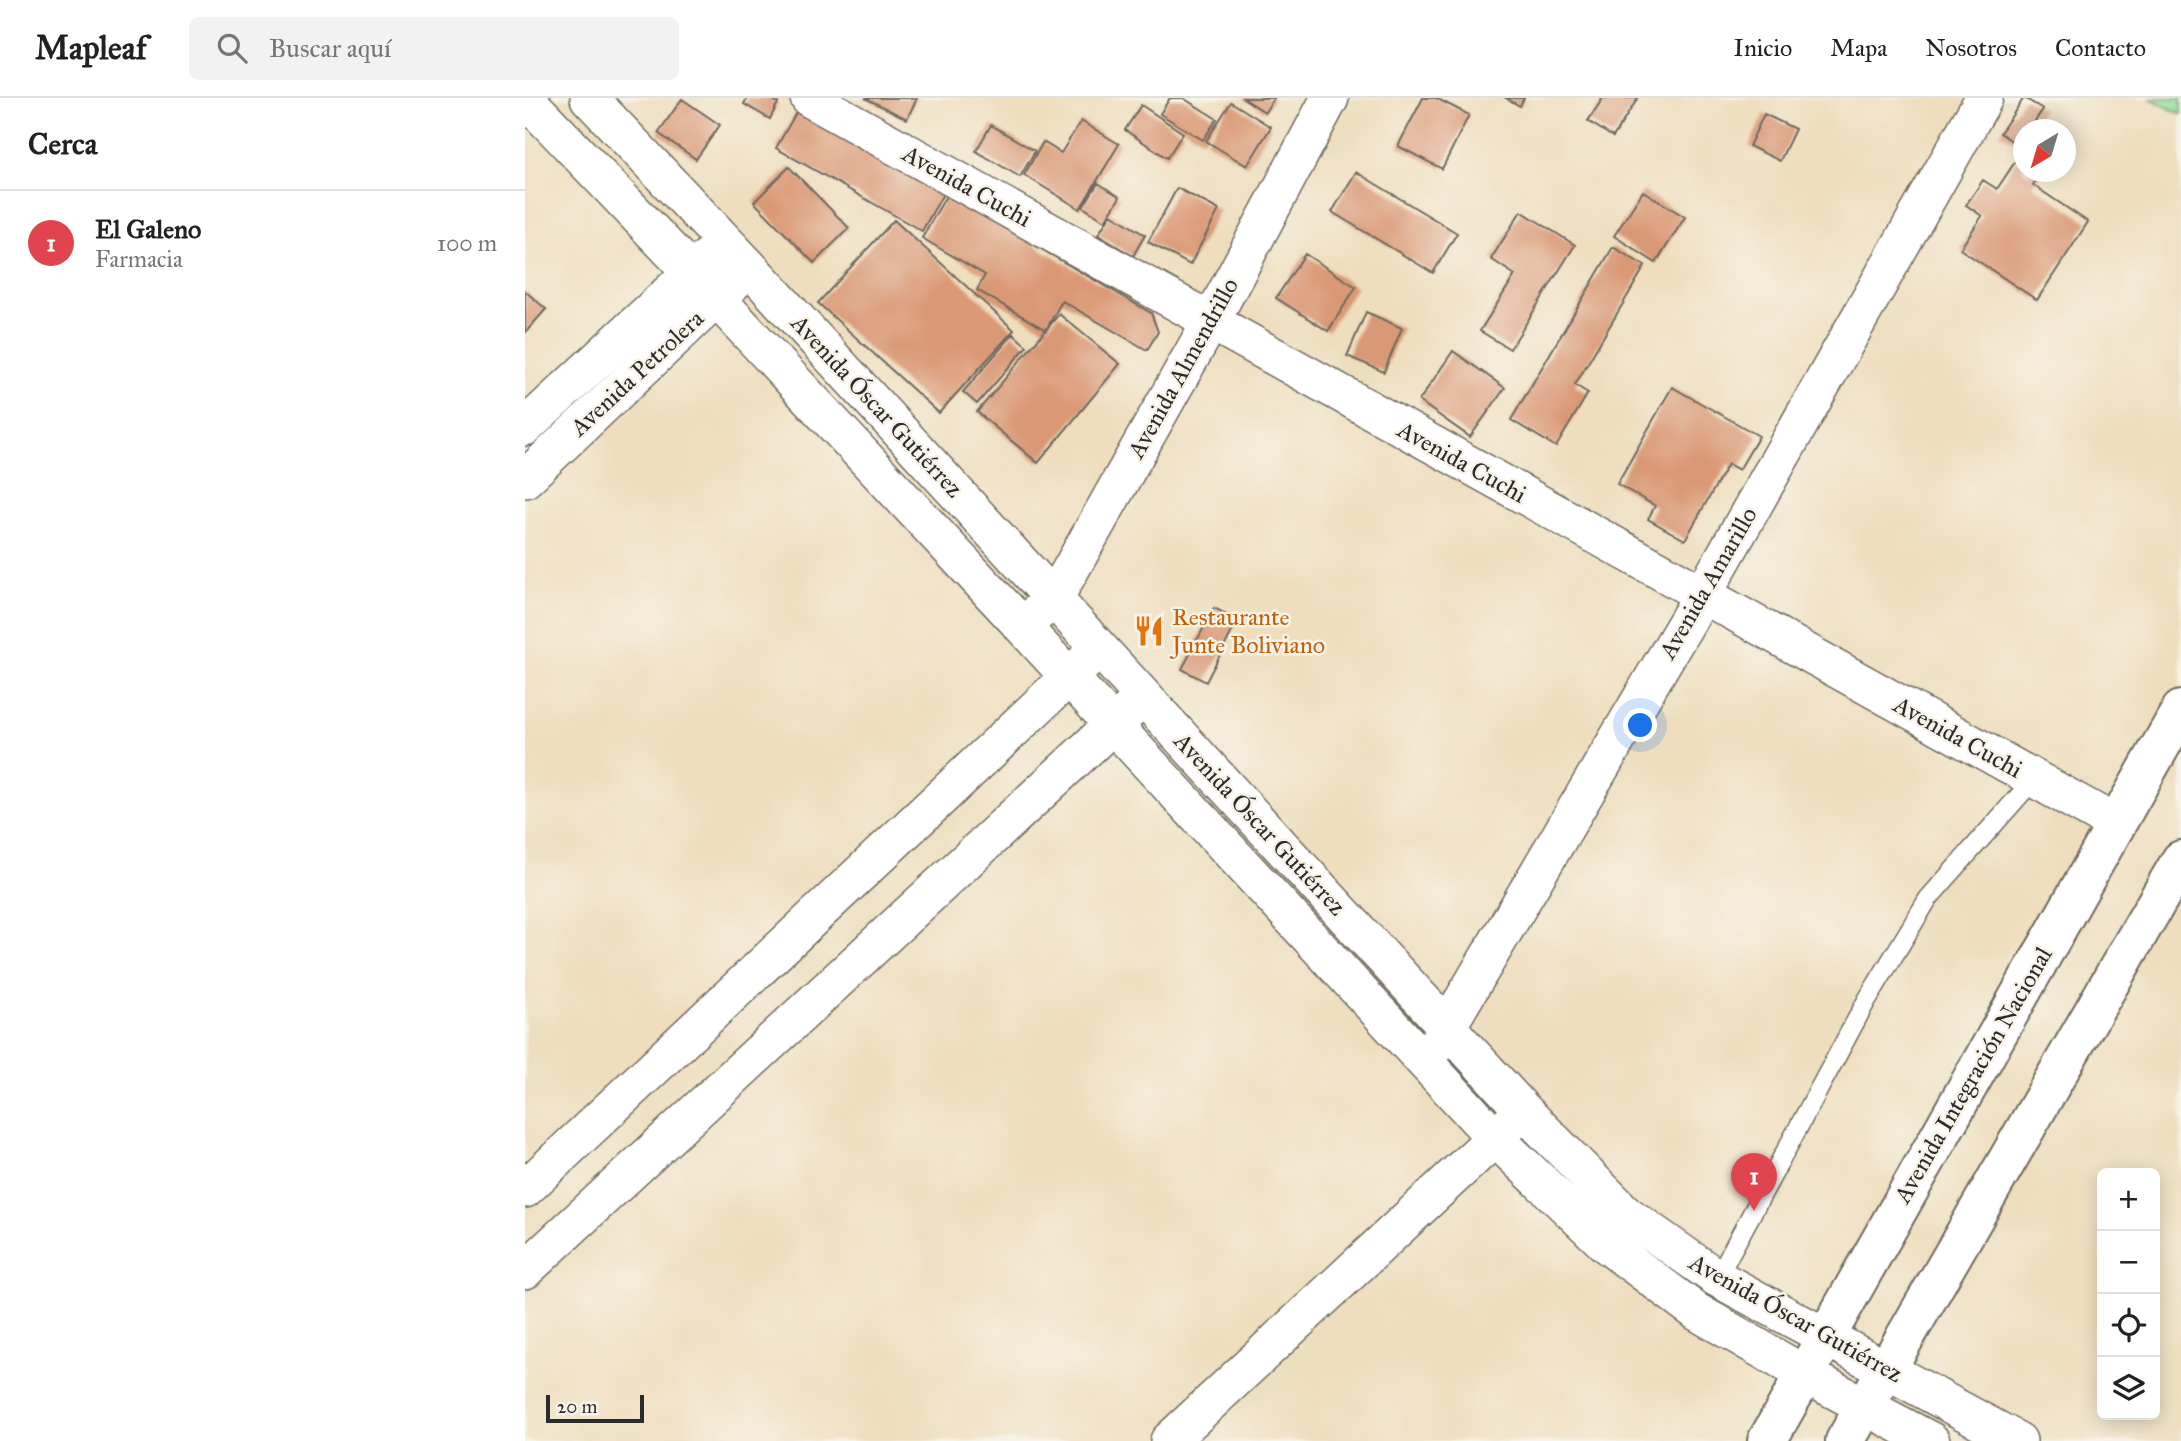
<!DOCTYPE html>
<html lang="es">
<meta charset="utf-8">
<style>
:root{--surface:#fff;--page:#f2f2f2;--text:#222;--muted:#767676;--line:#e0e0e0;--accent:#1f6fb2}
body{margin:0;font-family:"IM FELL Great Primer",serif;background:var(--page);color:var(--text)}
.controls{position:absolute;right:21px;bottom:21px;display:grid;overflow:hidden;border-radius:10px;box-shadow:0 4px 18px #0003}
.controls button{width:63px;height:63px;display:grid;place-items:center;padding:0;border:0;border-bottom:2px solid var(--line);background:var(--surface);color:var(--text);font:35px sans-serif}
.compass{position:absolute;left:1488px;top:21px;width:63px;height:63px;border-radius:50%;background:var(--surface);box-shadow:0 4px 18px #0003;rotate:218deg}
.scale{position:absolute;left:21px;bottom:18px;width:98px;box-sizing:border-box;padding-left:7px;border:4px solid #2b2b2b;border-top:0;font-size:19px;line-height:24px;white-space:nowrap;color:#2b2b2b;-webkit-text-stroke:5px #f7f3e8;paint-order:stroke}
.you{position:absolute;left:1116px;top:628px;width:24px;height:24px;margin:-18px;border:5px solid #fff;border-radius:50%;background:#1a73e8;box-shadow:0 0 0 10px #1a73e833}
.badge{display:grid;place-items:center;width:46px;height:46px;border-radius:50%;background:var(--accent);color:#fff;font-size:23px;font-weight:700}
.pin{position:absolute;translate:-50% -58px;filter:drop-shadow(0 2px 4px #0008)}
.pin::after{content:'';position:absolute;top:37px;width:24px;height:21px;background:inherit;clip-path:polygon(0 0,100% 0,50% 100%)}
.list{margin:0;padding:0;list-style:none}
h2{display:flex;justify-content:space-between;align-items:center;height:91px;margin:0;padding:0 28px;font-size:30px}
h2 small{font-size:23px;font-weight:400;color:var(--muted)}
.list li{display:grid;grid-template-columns:46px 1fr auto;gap:21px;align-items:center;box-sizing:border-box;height:105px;padding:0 28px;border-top:2px solid var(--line)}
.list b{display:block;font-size:26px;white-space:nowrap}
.list p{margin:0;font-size:23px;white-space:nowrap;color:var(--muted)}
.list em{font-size:23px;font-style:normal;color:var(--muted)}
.icon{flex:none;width:38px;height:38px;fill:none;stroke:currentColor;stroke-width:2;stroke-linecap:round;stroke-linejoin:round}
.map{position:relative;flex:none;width:1656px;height:1343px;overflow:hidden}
header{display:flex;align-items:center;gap:42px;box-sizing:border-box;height:98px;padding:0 35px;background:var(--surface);border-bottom:2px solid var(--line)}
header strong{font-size:33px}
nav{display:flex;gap:38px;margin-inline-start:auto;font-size:24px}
.search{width:490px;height:63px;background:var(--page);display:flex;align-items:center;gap:18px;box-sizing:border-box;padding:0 24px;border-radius:10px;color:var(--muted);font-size:26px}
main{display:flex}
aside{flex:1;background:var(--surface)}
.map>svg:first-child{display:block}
</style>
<header>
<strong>Mapleaf</strong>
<div class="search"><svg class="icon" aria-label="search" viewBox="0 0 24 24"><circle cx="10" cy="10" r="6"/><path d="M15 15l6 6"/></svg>Buscar aquí</div>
<nav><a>Inicio</a><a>Mapa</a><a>Nosotros</a><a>Contacto</a></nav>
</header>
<main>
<aside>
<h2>Cerca<small></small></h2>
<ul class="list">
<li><span class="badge" style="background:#e0444e">1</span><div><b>El Galeno</b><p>Farmacia</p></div><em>100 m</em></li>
</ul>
</aside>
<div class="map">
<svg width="1656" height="1343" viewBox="0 0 1656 1343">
<rect width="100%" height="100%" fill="#f7f3e8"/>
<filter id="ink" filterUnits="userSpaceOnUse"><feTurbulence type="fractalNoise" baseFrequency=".0143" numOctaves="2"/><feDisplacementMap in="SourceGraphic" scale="14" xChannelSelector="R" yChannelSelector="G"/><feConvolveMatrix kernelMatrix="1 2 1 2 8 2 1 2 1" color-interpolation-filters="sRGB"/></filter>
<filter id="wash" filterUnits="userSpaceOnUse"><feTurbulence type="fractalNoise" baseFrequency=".00686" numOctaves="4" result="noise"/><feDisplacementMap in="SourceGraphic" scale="28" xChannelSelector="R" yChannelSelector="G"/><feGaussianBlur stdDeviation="1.57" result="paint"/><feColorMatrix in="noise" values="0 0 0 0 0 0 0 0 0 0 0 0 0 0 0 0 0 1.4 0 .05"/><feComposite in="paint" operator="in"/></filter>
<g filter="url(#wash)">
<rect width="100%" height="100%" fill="#eedebe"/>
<path fill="#92df9c" stroke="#5e8564" stroke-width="2" d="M1625,0h31v16z"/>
<g id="blocks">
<path fill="#da9976" d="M222,0h22l9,5 -8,16 -26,-15z
M340,0h52l-10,21z
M645,0h13l34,21 -14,21 -43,-26z
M718,0h31l-9,14z
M898,0h13l33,17 -27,54 -44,-23z
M981,0h18l-4,8z
M1078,0h35l-25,39 -25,-16z
M1499,0l19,11 -14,21h-6v7l-5,8 -18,-12z
M157,1l38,26 -24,34 -38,-26z
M706,4l40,25 -24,39 -41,-25z
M616,7l42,28 -16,25 -42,-28z
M273,11l146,83 -22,39 -146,-83z
M1239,16l31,15 -15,32 -31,-15z
M556,23l38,23 -39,65 -56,-34 19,-33 18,11z
M466,27l44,26 -15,26 -44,-26z
M1492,61l6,4v9l17,2 -7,11 55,37 -51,78 -77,-51 22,-33 -16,-11 17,-25 14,9z
M264,69l60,61 -35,35 -60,-61z
M831,74l101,61 -24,40 -101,-61z
M573,85l22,14 -15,24 -22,-14z
M652,90l42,22 -29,55 -42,-23z
M1118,93l42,26 -29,46 -42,-27z
M422,96l204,119 7,19 -11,18 -85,-49 -16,29 -69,-40 8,-15 -63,-37z
M996,113l54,34 -65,104 -30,-18 35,-56 -24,-16z
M586,116l34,21 -12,21 -35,-21z
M369,122l120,110 -75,83 -121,-110z
M1088,149l32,19 -70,119 13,8 -32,54 -45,-27z
M780,156l51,33 -28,44 -52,-33z
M0,193l21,18 -21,24z
M841,214l36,16 -18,44 -37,-16z
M534,216l61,50 -82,99 -61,-51z
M488,236l14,12 -50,58 -14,-12z
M928,253l52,37 -35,49 -51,-36z
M1147,289l87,49 -20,34 -11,-6 -43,76 -37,-21 7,-13 -38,-22z
M689,510l24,12 -32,62 -24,-13z"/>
</g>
</g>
<g filter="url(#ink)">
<use href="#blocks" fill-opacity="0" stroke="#6f6a5e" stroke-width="2"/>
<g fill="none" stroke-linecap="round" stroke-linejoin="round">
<g stroke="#6f6a5e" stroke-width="21">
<path id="service" d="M1192,1180l150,-278 61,-101 106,-120"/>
</g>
<g stroke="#6f6a5e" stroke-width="40">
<path id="minor" d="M0,0l191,200 306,328 473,512 112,107 90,67 107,62 127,67
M64,0l161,170 774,843 102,103 91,64 301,163
M284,0l1307,726
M0,329l183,-170
M0,381l208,-196
M511,516l18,-15 157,-278 119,-223
M912,946l265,-448 282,-498
M0,1091l562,-529
M0,1172l605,-561
M644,1343l344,-320"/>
</g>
<g stroke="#6f6a5e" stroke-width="42">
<path id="primary" d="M1242,1343l414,-731
M1320,1343l336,-581"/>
</g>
<use href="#service" stroke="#fff" stroke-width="18"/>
<use href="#minor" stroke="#fff" stroke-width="37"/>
<use href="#primary" stroke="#fff" stroke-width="38"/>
</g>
</g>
<defs>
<g id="restaurant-bare" transform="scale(2.415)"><path d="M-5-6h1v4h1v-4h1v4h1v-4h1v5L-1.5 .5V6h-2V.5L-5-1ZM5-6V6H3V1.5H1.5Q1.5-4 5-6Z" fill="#e8710a" stroke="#f7f3e8" stroke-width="2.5" paint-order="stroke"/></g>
</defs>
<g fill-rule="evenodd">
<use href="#restaurant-bare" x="624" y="533"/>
</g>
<g text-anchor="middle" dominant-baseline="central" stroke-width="5" stroke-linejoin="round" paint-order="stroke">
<g font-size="24" fill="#2b2b2b" stroke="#f7f3e8">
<text transform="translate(442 88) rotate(29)">Avenida Cuchi</text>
<text transform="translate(658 270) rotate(-61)">Avenida Almendrillo</text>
<text transform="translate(112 275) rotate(-43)">Avenida Petrolera</text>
<text transform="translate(352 308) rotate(47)">Avenida Óscar Gutiérrez</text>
<text transform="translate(937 364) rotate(29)">Avenida Cuchi</text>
<text transform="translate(1183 485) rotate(-60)">Avenida Amarillo</text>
<text transform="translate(1433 639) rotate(29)">Avenida Cuchi</text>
<text transform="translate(735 726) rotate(47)">Avenida Óscar Gutiérrez</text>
<text transform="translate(1448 977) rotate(-60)">Avenida Integración Nacional</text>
<text transform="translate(1271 1220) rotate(29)">Avenida Óscar Gutiérrez</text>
</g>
<g font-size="24" fill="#c56008" stroke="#f7f3e8" text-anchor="start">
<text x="647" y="519">Restaurante<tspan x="647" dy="28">Junte Boliviano</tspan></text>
</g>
</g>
</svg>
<div class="controls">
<button>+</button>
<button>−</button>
<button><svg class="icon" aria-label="locate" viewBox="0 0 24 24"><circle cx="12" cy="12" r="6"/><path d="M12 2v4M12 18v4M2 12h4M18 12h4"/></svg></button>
<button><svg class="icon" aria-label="layers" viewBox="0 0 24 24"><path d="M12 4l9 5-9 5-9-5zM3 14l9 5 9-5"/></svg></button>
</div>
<svg class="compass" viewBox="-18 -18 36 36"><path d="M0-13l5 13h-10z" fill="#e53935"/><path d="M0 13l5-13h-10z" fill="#767676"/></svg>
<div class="scale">20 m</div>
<div class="you"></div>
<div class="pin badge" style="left:1229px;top:1113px;background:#e0444e">1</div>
</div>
</main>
